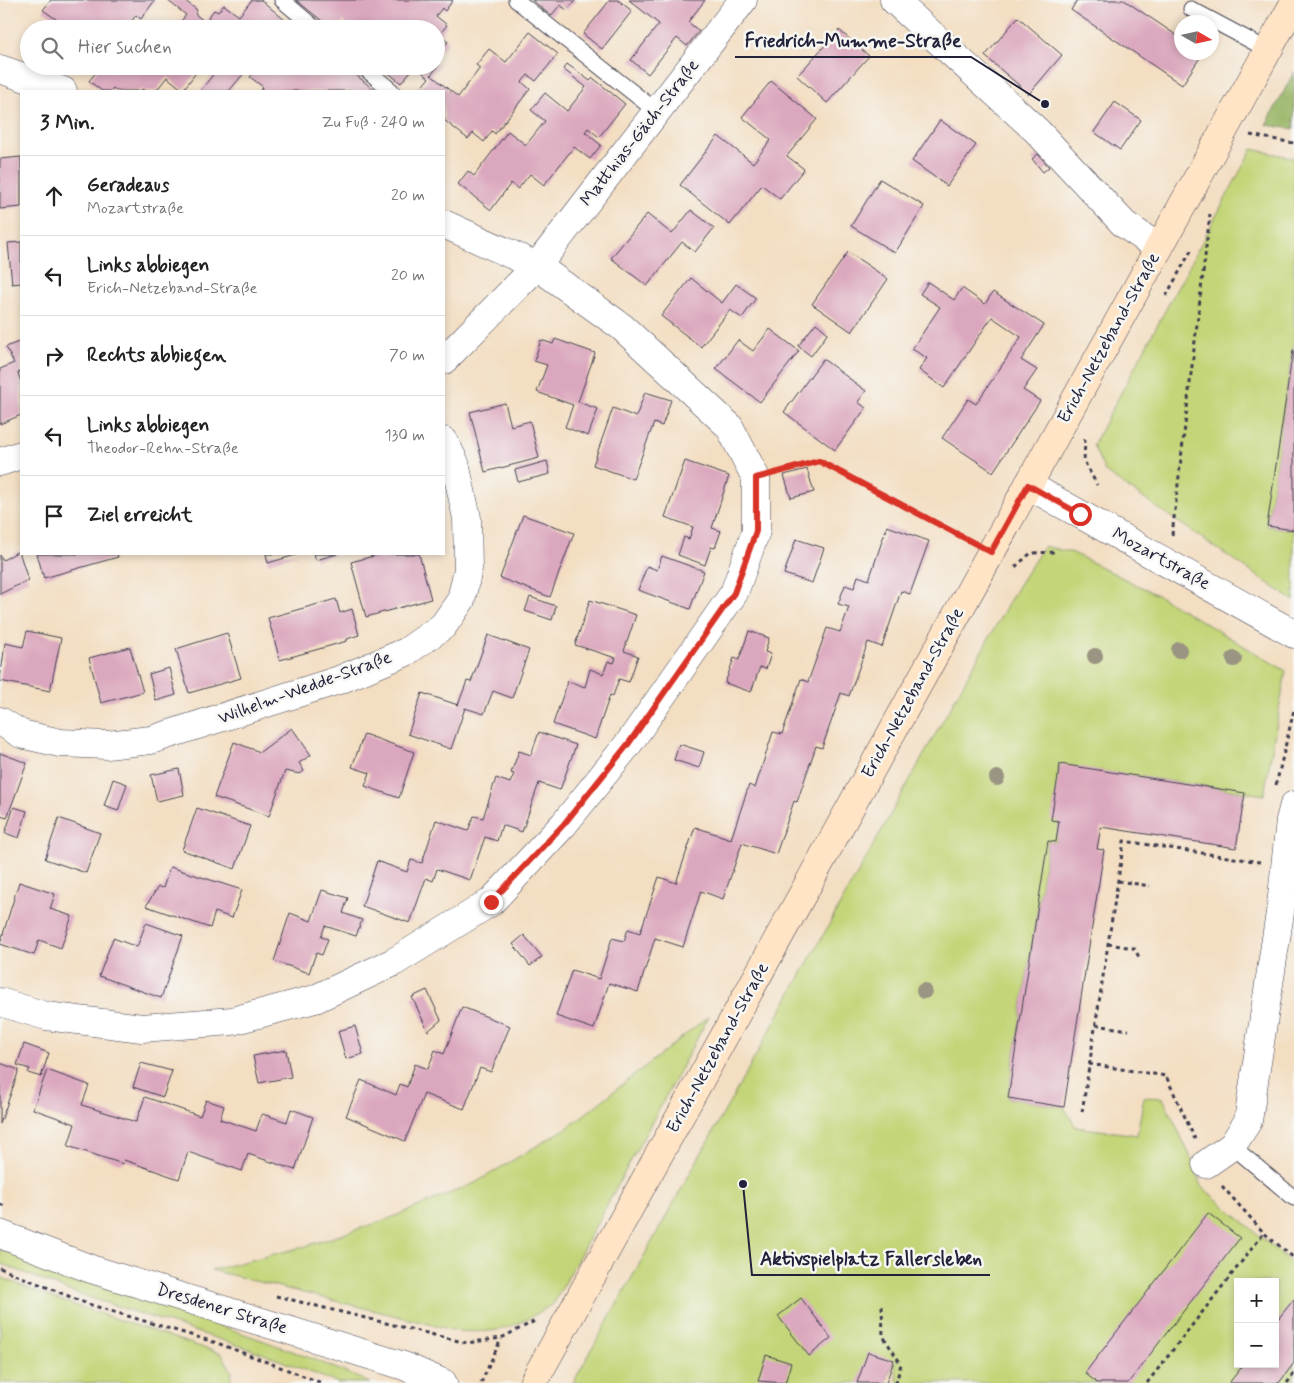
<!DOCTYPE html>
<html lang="de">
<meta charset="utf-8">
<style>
:root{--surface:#fff;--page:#f6f6f6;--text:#222;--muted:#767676;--line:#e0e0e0}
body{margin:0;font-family:Mynerve,sans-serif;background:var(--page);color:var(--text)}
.controls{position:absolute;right:15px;bottom:15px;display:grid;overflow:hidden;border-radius:0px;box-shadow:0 2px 8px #0003}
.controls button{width:45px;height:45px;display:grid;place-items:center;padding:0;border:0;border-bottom:1px solid var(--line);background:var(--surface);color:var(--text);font:25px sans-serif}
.compass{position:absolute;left:1174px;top:15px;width:45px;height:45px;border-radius:50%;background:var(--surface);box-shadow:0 2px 8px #0003;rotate:99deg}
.stop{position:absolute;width:15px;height:15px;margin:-11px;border:4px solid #d93025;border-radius:50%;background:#fff}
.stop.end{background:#d93025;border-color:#fff;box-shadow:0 1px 5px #0008}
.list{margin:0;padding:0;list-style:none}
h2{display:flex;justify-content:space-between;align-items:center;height:65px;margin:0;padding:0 20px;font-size:21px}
h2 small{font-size:16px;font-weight:400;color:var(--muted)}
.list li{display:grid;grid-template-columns:32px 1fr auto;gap:15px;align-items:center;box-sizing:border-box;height:80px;padding:0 20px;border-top:1px solid var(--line)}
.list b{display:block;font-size:19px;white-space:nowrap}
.list p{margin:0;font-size:16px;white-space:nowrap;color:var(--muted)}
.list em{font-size:16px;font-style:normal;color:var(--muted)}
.icon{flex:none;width:28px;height:28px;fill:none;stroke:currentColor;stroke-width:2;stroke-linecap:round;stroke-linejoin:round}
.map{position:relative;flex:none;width:1294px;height:1383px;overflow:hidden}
.search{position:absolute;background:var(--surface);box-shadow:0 2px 8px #0003;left:20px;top:20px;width:425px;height:55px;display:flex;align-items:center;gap:12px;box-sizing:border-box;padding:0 18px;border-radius:28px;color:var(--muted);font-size:19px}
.panel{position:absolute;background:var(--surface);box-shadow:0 2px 8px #0003;left:20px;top:90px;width:425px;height:465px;border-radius:0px}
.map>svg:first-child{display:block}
</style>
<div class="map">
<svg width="1294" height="1383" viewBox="0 0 1294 1383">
<rect width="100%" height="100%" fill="#f6f6f2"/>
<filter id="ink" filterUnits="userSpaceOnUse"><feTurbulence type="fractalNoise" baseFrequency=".02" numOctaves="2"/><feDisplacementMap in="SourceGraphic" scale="10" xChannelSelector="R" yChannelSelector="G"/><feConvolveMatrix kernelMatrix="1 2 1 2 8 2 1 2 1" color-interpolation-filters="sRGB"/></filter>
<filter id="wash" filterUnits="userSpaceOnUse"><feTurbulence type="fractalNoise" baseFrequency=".0096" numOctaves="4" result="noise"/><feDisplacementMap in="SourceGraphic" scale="20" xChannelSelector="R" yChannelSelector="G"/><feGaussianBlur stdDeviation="1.12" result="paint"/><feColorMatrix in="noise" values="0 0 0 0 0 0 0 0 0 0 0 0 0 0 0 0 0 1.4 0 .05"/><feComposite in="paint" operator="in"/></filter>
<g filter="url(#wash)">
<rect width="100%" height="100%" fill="#f3dec2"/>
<path fill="#c3d578" stroke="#727c5a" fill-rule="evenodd" d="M1252,149l42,9v185l-27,183 27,4v71l-189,-129 -12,-27z
M1044,546l29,7 88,44 125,74 -22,124 -204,-30 -1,56 -3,21 -8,-1 -40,257 56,9 12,20 61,8 7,-38 19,1 29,62 9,26 93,79v118h-396l-4,-22 -8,22h-313l445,-797zM1238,1282h37v82h-37z
M709,1016l-155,287c-37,24 -52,31 -97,28l-246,-61 92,-23 80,-26 92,-38 95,-57z
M0,1249c122,49 250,80 370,134h-32l-82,-32 -190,-61 -66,-27z
M0,1277l53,21 169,56 10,18 -2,11h-230z"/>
<path fill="#9ab668" stroke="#5e6c52" d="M1294,72v57l-28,-4z"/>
<g id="blocks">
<path fill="#dba7be" d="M51,0h104l-14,19 -5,-4 -10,14 -8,-6 -4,6h-7l-7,-6 -5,6h-46l7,-10 -13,-9z
M167,0h17l13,10 -2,4 10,8 9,-12 4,2 6,-7 15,11 13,-16h9l25,21 -6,8h-105l11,-14z
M296,0h157l-8,11 -3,-3 -6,8 11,9 -8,10 9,7 -12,13v-26h-83l-10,-8 -6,8h-5z
M532,0h44l-9,10 -7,-5 -9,11z
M610,0h8l14,11 -30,38 -19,-15z
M629,0h76l-17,22 11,9 -12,15 -10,-8 -29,36 -17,-14 28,-36z
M1077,0h47l58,39v13l21,1 -21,32 -111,-75z
M1018,17l44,38 -33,39 -44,-38z
M839,30l30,26 -42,47 -30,-27z
M530,32l28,22 -22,27 -8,-6 -6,7 8,7 -35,45 -3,-3 -8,11 -11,-9 -5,6 -24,-19v-29h-26l11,-13 -14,-12 -14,17 -21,-17h56v-3l3,2 -8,10 27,22 22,-29 -4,-3 13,-16 17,13z
M567,64l23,17 3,-3 32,26 -26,33 -11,-9 -3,4 16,13 -11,14 -16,-12 -30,38 -14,-11 -12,15 -7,-6 -20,27 -33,-26 10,-13 6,5 34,-45 18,14 19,-24 -14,-11 14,-17 22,18 19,-24 -23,-18z
M50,66h17l-6,9z
M101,66h100l-18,24 -16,-13 -11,14h-10l-4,-2 -2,2h-23l-4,-3 -3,3h-8l-13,-10z
M220,66h30l-21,25h-29z
M250,66h87l7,6 4,-4 27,23h-115l3,-4 -13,-10 5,-6z
M771,81l46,38 -30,37 17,13 -24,30 -18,-14 -32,40 -50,-40 38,-49 35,27 18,-23 -29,-23z
M1115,102l26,18 -21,30 -26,-18z
M940,120l36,25 -29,41 -35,-25z
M1038,154l11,13 -6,5 -11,-13z
M21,157v50l-21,2v-50z
M880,179l44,27 -29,47 -44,-27z
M691,210l23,18 -19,24 -13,-10 -35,44 -36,-28 36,-44 25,20z
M21,242v41l-9,1 -4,-41z
M848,252l40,27 -36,53 -40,-28z
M691,278l31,25 14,-19 20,14 -14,20 -12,-8 -29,37 -40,-31z
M928,282l26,18 8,-12 23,16 8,-12 51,33 -23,35 16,10 -14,20 17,11 -47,71 -51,-34 26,-39 8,5 45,-67 -29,-20 -48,71 -25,-18 8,-12 -15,-9 28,-42 -20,-13z
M816,323l12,10 -17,23 -13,-10z
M770,329l29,22 -39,51 -44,-33 22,-29 15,11z
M555,339l40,14 -17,49 20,7 -10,27 -23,-9 8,-22 -36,-13 10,-27 -13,-4 7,-21 12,4z
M21,341v30l-3,2 3,9v33l-21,9v-55l14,-6 -8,-16z
M1293,350h1v180l-27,-4z
M823,359l43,32 -8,11 8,6 -31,42 -51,-38z
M645,392l26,8 -9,26 -8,-3 -21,56 -40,-14 20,-57 23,9z
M505,403l6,23 19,-5 9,37 -54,14 -15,-60z
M547,461l3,13 -32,8 -3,-12z
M685,461l44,15 -17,52 9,3 -6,17 -4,-1 -6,18 -27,-10 6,-18 5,2 4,-12 -28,-10z
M807,469l7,23 -23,6 -7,-23z
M523,515l51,18 -24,64 -50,-19z
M887,526l42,15 -19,53 -9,-3 -19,56 -14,-5 -19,54 -8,-3 -19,55 -6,-2 -19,56 -3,-1 -18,53 -34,-11 -19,56 -22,-8 -18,56 -28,-9 -17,54 -29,-9 -15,46 -38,-13 16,-46 27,9 13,-41 12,3 4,-12 12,4 19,-56 17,6 19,-56 36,12 18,-54 6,3 18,-56 9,2 19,-55 7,3 19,-54 13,4 9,-25 -11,-3 7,-19 9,3 4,-12 11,4z
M796,539l28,9 -12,35 -28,-9z
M19,551l9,29 -28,14v-39l3,5z
M37,554h80l1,3 -74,21z
M266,554h33l-31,9z
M314,554h23l-21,6z
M381,554h38l12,45 -65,18 -15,-55z
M662,556l42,15 -14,38 -52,-19 9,-24 10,4z
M530,597l26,9 -4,14 -27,-9z
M336,599l4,14 12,-4 7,26 -12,4v2l-67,19 -12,-42z
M590,600l46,15 -12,36 14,5 -9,26 -10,-3 -6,17 -3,-1 -15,44 -42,-15 15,-43 17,6 5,-18 13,5 5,-13 6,2 2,-5 -41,-13z
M27,631l34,7 -11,53 -50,-10 5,-38 18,4z
M749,631l20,7 -4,14 6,2 -5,15 -6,-2 -9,25 -26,-9 9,-25 5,2z
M227,633l14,45 -52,15 -13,-44z
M488,635l41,15 -17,48 -19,-7 -9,23 -19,-6 -14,41 -43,-15 14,-41 36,12 9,-24 4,1z
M130,647l13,45 -42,11 -12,-45z
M169,668l7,27 -20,6 -7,-27z
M292,728l19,27 -12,8 5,8 -4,3 -15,-3 -16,45 -55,-19 20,-55 26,10z
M539,732l37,13 -16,45 -21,-7 -17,49 -20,-7 -5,16 -12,-4 -15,43 -33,-11 -4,12 -7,-3 -16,45 -48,-17 15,-45 30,11 4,-12 11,3 14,-43 32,11 6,-15 9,2 13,-40 14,5 4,-9 -3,-1 8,-22 12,4z
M364,734l50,18 -15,46 -34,-12 5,-13 -18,-6z
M679,744l25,8 -5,16 -25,-8z
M0,753l27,10 -20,55 -7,-2z
M1060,764l185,29 -9,55 -135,-21 -4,22 7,1 -40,257 -56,-9 40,-257 8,1 3,-21 -8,-1z
M179,769l5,26 -27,6 -6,-26z
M113,779l14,5 -9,27 -14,-5z
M14,807l13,4 -8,27 -14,-5z
M197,808l53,18 -15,43 -53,-19z
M59,818l41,15 -14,40 -41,-14z
M170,867l72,23 -10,28 -17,-6 -5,16 -64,-22 12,-19 5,1z
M19,882l36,12 -5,15 22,7 -11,32 -22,-8 -5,15 -34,-11z
M322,890l26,8 -5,15 19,7 -6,16 -31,-10 -4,11 7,2 -6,16 -6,-2 -7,20 -35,-12 16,-48 21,8z
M146,923l37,13 -22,62 -62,-22 14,-38 24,9z
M524,935l18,22 -12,9 -17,-22z
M427,990l14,30 -13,11 -16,-34z
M462,1007l48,19 -19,46 -11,-4 -16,41 -40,-15 -19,47 -59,-25 15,-36 35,15 4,-11 7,3 8,-23 13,5 7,-19 9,4z
M355,1026l8,28 -17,5 -8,-28z
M24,1044l25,9 -8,24 -13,-4 2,-4 -13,-4z
M286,1050l5,27 -32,6 -6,-27z
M0,1063l19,7 -19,54z
M141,1063l31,8 -9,26 -30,-10z
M47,1070l42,15 -7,20 54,17 9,-25 55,19 6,-16 18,6 -4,13 36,12 6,-17 25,8 4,-13 22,8 -18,53 -47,-16 -6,17 -54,-19 -9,27 -55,-19 -1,4 -55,-18 7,-22 -42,-15z
M1208,1213l32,25 -112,145h-31l-12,-10z
M801,1298l30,40 -22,18 -31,-40z
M1294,1299v64l-15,20h-50l15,-19h31v-41z
M868,1352l26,8 -8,23h-29z
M766,1355l25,8 -6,20 -27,-2z"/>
</g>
</g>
<g filter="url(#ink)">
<use href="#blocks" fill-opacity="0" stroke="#413e4f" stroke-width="1"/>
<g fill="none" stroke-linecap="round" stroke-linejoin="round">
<g stroke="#413e4f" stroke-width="17">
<path id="lane" d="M282,0l34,29
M516,0l140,111
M1191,9l77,41
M362,66l30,25
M1232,1146l62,52"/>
</g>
<g stroke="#413e4f" stroke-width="29">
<path id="street" d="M894,0l143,131 87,93 35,24
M0,69l63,22
M444,360l93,-94 206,-266
M0,462l21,-7
M1028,485l266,149
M0,721l21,13 39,9 47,2 44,-5 188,-60 67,-28 37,-26 18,-26 7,-31 -1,-51 -12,-55 -11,-22
M0,1002l46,14 96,12 90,-7 83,-22 79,-37 97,-60 73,-78 65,-81 105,-150 22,-62v-53l-27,-52 -107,-99 -85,-61 -93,-42
M1206,1164l26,-18 16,-25 33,-215 9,-86 4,-15
M0,1234l91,35 313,97 39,17"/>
</g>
<g stroke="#413e4f" stroke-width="29">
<path id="secondary" d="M533,1383l761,-1380"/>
</g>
<path stroke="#413e4f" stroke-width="3" stroke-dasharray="4 4" stroke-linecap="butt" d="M1250,135l44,8
M1166,296l27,-49
M1085,439l-1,22 13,24
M780,472l39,-11 149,79
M1172,535l38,-321
M1015,567l16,-14 26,-1
M1276,785l18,-75
M1118,881l32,5
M1108,944l26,4 5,9
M1096,1025l33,5
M1089,1064l77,12 29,63
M1082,1112l42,-271 136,21
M1222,1186l42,47 30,25
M0,1204l7,3
M0,1268l88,36 129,39 105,40
M276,1296l191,47 34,-5 36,-18
M882,1306l1,30 18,28 -5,19
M481,1383l20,-44
M1147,1383l117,-150
M1287,1383l7,-9"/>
<use href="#lane" stroke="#fff" stroke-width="15"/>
<use href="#street" stroke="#fff" stroke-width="28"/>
<use href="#secondary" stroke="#ffe4c6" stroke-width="28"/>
</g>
<g fill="#9a9482">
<circle cx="1179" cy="650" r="8"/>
<circle cx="1095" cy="656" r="8"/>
<circle cx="1234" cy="659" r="8"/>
<circle cx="997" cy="778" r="8"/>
<circle cx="924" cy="991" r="8"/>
</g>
</g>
<g fill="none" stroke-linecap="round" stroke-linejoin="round" filter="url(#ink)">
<path stroke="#d93025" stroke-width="6" d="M491,902l73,-78 65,-81 105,-150 22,-62v-53l63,-17 172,91 37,-67 52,29"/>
</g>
<g text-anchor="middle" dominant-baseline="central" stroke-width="5" stroke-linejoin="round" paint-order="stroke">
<g font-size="18" fill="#22223b" stroke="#f6f6f2">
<text transform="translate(640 133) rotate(-52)">Matthias-Gäch-Straße</text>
<text transform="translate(1109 338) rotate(-61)">Erich-Netzeband-Straße</text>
<text transform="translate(1161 559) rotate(29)">Mozartstraße</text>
<text transform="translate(305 688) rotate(-20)">Wilhelm-Wedde-Straße</text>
<text transform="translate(913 693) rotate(-61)">Erich-Netzeband-Straße</text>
<text transform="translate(718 1048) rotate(-61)">Erich-Netzeband-Straße</text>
<text transform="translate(222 1309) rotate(17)">Dresdener Straße</text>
</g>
</g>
<path fill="none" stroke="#22223b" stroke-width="2" d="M1045 104L971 57H735M743 1184L752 1275H990"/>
<g fill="#22223b" stroke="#f6f6f2" stroke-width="2">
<circle cx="1045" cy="104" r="5"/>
<circle cx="743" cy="1184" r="5"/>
</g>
<g font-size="19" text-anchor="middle" font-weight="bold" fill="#22223b" stroke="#f6f6f2" stroke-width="5" stroke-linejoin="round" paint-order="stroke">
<text x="853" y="47">Friedrich-Mumme-Straße</text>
<text x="871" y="1265">Aktivspielplatz Fallersleben</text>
</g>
</svg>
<div class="controls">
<button>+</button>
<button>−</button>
</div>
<svg class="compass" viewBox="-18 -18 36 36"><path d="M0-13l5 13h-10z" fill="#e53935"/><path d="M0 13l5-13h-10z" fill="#767676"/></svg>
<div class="stop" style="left:1080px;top:514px"></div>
<div class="stop end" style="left:491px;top:902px"></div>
<div class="search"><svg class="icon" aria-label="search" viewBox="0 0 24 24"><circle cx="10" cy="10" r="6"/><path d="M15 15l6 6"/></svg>Hier suchen</div>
<section class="panel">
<h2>3 Min.<small>Zu Fuß · 240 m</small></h2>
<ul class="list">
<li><svg class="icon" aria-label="ahead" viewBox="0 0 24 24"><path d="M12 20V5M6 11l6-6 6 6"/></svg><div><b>Geradeaus</b><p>Mozartstraße</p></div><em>20 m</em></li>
<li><svg class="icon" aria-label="left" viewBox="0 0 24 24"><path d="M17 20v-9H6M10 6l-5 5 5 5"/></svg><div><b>Links abbiegen</b><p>Erich-Netzeband-Straße</p></div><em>20 m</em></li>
<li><svg class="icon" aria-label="right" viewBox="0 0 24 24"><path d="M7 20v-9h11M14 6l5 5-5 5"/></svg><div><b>Rechts abbiegen</b></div><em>70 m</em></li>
<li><svg class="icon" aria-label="left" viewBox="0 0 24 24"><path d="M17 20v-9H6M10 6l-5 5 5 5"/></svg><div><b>Links abbiegen</b><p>Theodor-Rehn-Straße</p></div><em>130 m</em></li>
<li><svg class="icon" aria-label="arrive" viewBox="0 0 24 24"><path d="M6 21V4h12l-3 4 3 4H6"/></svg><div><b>Ziel erreicht</b></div></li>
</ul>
</section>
</div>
